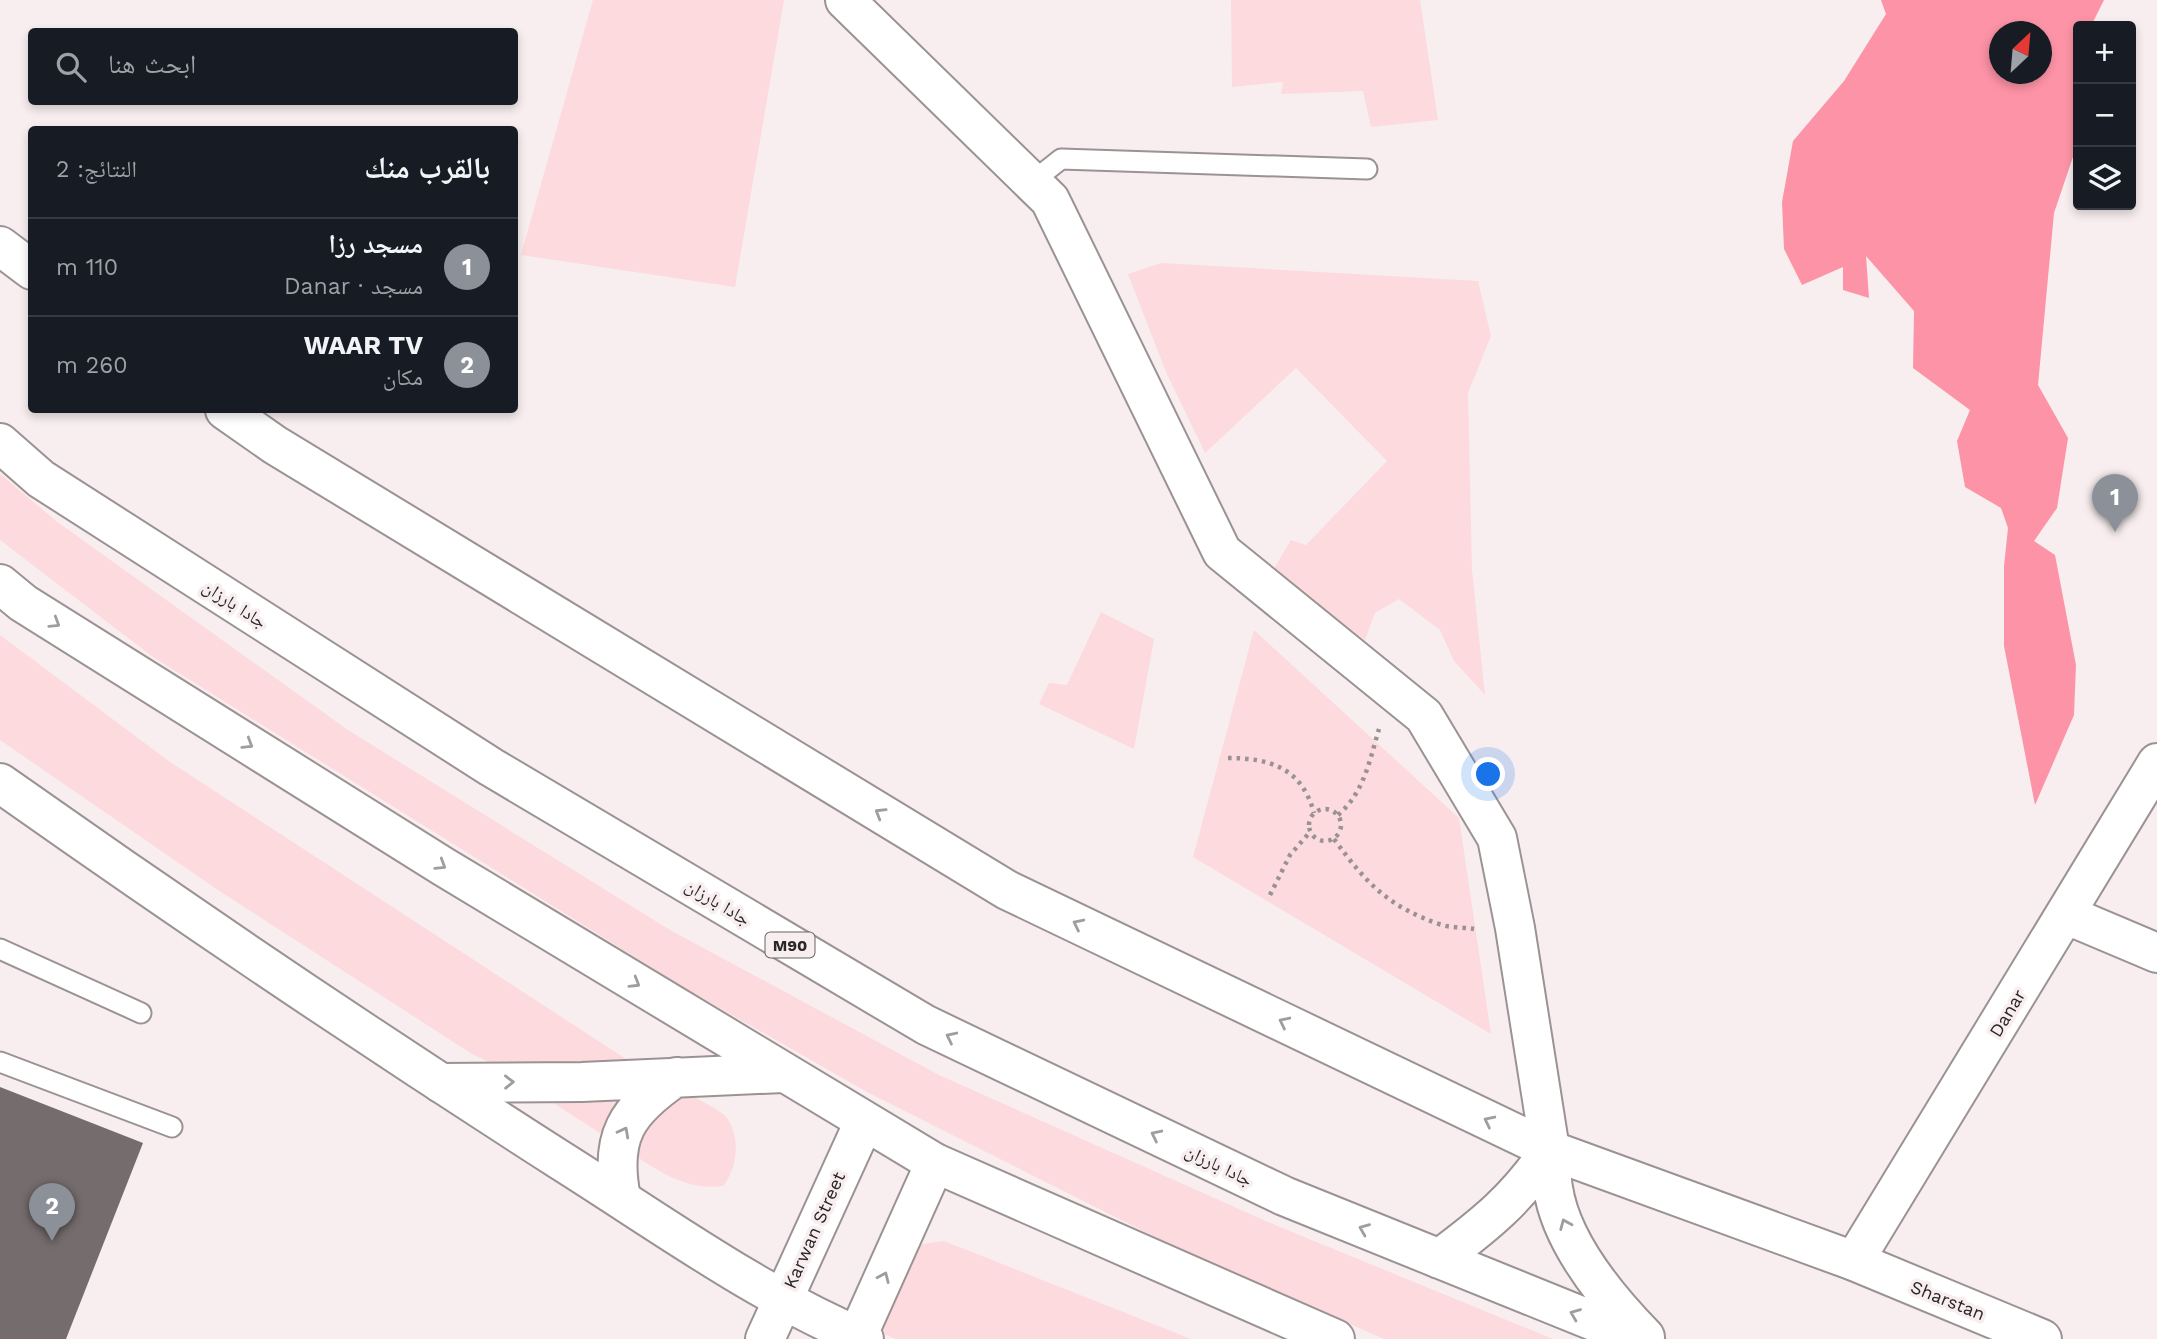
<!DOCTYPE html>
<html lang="ar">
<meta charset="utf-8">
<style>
:root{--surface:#171b24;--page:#20242c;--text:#f1f3f6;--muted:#9ea1a6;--line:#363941;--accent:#8c9099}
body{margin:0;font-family:"Work Sans","Noto Naskh Arabic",sans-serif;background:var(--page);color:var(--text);direction:rtl}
.controls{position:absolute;right:21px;top:21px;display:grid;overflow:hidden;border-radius:7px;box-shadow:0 4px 10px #0003}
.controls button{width:63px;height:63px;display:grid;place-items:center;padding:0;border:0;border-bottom:2px solid var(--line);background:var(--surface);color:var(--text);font:35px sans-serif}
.compass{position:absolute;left:1989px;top:21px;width:63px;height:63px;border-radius:50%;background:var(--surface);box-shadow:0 4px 10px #0003;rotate:26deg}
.you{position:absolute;left:1489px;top:775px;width:24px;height:24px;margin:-18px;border:5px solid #fff;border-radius:50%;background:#1a73e8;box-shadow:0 0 0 10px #1a73e833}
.badge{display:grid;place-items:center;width:46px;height:46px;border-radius:50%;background:var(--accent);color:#fff;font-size:23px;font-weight:700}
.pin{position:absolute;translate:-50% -58px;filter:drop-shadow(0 2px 4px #0008)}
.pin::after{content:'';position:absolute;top:37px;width:24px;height:21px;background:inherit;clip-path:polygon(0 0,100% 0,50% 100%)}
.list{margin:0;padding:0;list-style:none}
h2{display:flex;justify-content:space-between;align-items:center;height:91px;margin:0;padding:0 28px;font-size:30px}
h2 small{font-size:23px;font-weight:400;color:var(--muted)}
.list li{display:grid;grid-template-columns:46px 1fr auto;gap:21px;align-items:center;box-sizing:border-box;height:98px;padding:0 28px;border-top:2px solid var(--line)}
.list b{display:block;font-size:26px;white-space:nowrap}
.list p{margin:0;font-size:23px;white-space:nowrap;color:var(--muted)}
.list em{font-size:23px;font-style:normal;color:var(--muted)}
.icon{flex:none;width:38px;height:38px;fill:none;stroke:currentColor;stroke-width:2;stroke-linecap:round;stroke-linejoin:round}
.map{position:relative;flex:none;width:2157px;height:1339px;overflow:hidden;direction:ltr}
.search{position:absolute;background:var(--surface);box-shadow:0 4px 10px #0003;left:28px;top:28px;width:490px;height:77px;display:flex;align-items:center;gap:18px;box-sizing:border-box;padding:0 24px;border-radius:7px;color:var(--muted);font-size:26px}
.panel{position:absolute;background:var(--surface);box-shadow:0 4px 10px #0003;left:28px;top:126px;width:490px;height:287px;border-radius:7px;direction:rtl}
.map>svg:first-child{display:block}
</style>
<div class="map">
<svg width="2157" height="1339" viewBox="0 0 2157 1339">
<rect width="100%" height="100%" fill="#f8eeef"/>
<path fill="#fcdade" d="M593,0h191l-49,287 -214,-32z
M1231,0h189l18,120 -67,7 -8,-36 -82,3 2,-12 -51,5z
M1161,263l317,18 13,55 -23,57 4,177 13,125 -31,-34 -14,-31 -41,-31 -24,14 -10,27 -93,-68 19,-32 15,5 81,-84 -91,-93 -91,85 -39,-81 -38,-98z
M0,474l56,47 292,209 322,200 269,145 336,150 278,114h-169l-213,-94 -304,-153 -184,-105 -530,-330 -153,-117z
M1101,612l53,27 -20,110 -95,-45 10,-21 18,2z
M1254,630l205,188 32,216 -298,-177z
M0,635l170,127 479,312 -134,1 -43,-21 -254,-164 -218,-150z
M659,1082l-45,60 -87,-56z
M670,1085c13,8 50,23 57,33 14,20 10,51 -4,68 -40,5 -68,-18 -100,-38z
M944,1241l247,98h-295l-10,-4 -8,-14 24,-67 21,-10z"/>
<path fill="#fd93a6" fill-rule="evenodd" d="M1881,0h223l-13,26h-13v116l-24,71 -16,172 30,53 -11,70 -23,33 21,14 21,110 -2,50 -39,90 -31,-159v-80l4,-38 -7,-20 -36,-21 -8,-46 13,-31 -57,-42 1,-57 -48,-55 3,42 -26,-8v-23l-41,18 -18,-36 -2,-47 11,-61 51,-60 42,-67zM2000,32h42v42h-42z"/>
<path fill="#756c6d" d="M0,1087l143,56 -77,196h-66z"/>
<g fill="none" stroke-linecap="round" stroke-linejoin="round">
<g stroke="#9b9293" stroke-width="23">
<path id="service" d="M1032,182l29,-23 306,10
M0,949l141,64
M0,1062l172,65"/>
</g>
<g stroke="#9b9293" stroke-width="42">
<path id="minor" d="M845,0l205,200 172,352 202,164 73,122 18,90 35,222
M2067,915l90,38
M1854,1261l303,-498"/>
</g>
<g stroke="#9b9293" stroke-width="42">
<path id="secondary" d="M0,246l32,24
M225,410l50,35 732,445 543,260 304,111 188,78
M0,783c184,130 371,256 560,377 100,63 196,133 304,179
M765,1339l99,-217
M856,1339l79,-176"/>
</g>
<g stroke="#9b9293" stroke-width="42">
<path id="motorway" d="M0,443l41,36 450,288 435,258 358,171 354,143
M0,584l23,19 421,264 491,296 400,176
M441,1083l141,-1 201,-9
M1550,1150c1,13 1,26 3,38 8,55 54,110 92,149
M621,1198c-12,-61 5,-87 55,-121
M1439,1259c47,-35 78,-60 111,-109"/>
</g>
<path stroke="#999292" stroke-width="4.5" stroke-dasharray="3.5 5" stroke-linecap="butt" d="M1228,758c42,0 74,10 86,55
M1309 825a16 16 0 1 1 32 0a16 16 0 1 1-32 0Z
M1338,815c26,-22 32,-56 41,-86
M1334,839c32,44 54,68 108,86 10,3 22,2 32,4
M1270,895l20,-40 20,-23"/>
<use href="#service" stroke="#fff" stroke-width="19"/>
<use href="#minor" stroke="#fff" stroke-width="38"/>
<use href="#secondary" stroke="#fff" stroke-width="38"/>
<use href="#motorway" stroke="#fff" stroke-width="38"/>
</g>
<defs><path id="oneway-chevron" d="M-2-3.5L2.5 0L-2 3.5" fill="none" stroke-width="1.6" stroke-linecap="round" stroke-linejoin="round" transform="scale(1.75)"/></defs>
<g stroke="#9f9e9e">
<use href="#oneway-chevron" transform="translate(55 623) rotate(32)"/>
<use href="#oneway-chevron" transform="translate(248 744) rotate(32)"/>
<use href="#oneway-chevron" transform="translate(880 813) rotate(-149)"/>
<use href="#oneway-chevron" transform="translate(441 865) rotate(32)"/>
<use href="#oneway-chevron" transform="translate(1078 924) rotate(-154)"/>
<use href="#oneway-chevron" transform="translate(635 983) rotate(31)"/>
<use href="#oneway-chevron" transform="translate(1284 1022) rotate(-154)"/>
<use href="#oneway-chevron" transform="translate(951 1037) rotate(-154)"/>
<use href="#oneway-chevron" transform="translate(509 1082) rotate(-1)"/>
<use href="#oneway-chevron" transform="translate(1489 1121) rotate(-154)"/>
<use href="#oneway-chevron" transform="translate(624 1132) rotate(-62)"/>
<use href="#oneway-chevron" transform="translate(1156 1135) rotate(-154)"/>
<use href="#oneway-chevron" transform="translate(1565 1224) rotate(-113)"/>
<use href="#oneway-chevron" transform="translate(1364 1229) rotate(-158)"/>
<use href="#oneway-chevron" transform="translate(884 1277) rotate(-66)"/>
<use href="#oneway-chevron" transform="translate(1575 1314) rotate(-158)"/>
</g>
<g text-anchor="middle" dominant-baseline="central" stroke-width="7" stroke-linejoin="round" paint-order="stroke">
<rect fill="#f8eeef" stroke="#686363" stroke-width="2" x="765.5" y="932.5" width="49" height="25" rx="5"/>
<g font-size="16" font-weight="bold" fill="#2a2727">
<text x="790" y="945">M90</text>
</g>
<g font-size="18" fill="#2a2727" stroke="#f8eeef">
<text transform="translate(235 604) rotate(33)">جادا بارزان</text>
<text transform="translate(718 902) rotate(31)">جادا بارزان</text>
<text transform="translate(2007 1013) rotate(-59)">Danar</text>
<text transform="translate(1219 1165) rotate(26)">جادا بارزان</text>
<text transform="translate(814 1230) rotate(-66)">Karwan Street</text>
<text transform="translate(1948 1300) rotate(22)">Sharstan</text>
</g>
</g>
</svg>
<div class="controls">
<button>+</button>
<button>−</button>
<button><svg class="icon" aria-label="layers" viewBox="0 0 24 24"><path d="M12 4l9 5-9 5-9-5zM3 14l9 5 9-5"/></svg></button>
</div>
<svg class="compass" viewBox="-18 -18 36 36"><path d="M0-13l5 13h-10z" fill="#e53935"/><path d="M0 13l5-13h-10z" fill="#9ea1a6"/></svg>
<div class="you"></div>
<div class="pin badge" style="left:2115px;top:532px">1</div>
<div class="pin badge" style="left:52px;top:1241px">2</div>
<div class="search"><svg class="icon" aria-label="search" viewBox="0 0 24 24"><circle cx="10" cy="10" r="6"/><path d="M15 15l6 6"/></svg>ابحث هنا</div>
<section class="panel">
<h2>بالقرب منك<small>النتائج: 2</small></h2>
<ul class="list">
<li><span class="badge">1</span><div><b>مسجد رزا</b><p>مسجد · Danar</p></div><em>110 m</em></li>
<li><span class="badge">2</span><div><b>WAAR TV</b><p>مكان</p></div><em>260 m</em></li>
</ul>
</section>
</div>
